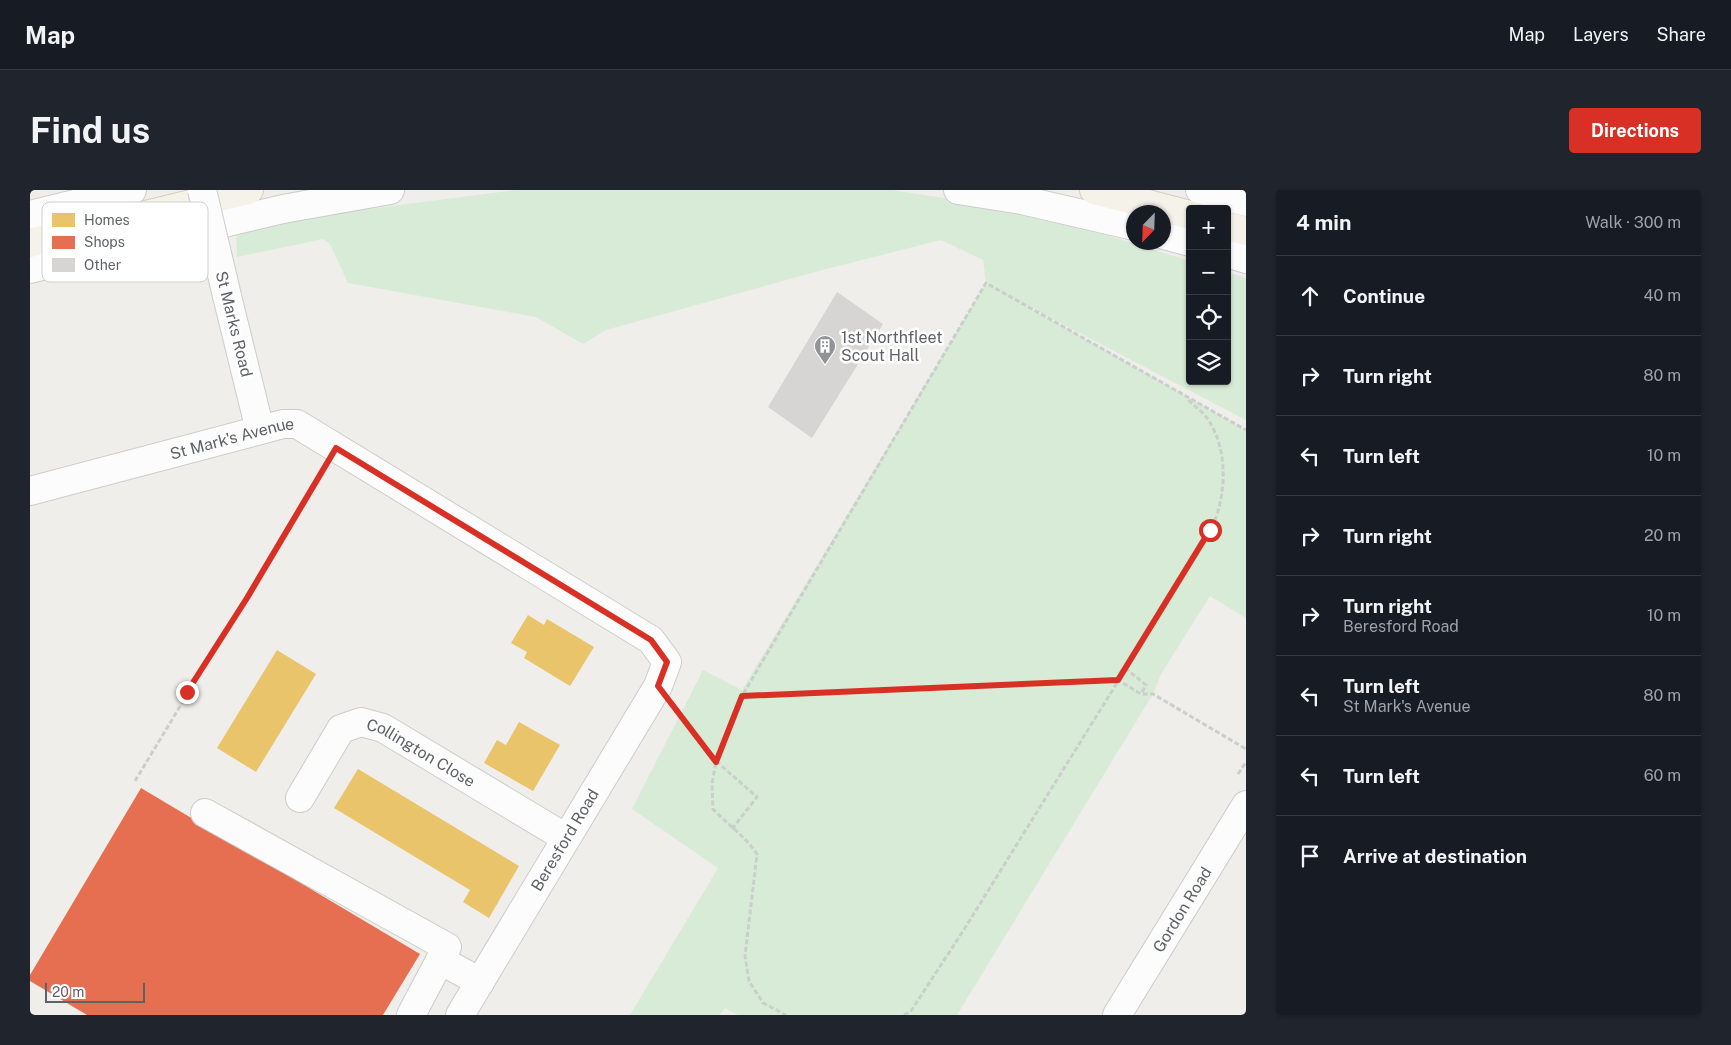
<!DOCTYPE html>
<meta charset="utf-8">
<style>
:root{--surface:#171b24;--page:#20242c;--text:#f1f3f6;--muted:#9ea1a6;--line:#363941;--accent:#d93025}
body{margin:0;font-family:"Public Sans",sans-serif;background:var(--page);color:var(--text)}
.controls{position:absolute;right:15px;top:15px;display:grid;overflow:hidden;border-radius:5px;box-shadow:0 1px 4px #0004}
.controls button{width:45px;height:45px;display:grid;place-items:center;padding:0;border:0;border-bottom:1px solid var(--line);background:var(--surface);color:var(--text);font:25px sans-serif}
.compass{position:absolute;left:1096px;top:15px;width:45px;height:45px;border-radius:50%;background:var(--surface);box-shadow:0 1px 4px #0004;rotate:203deg}
.scale{position:absolute;left:15px;bottom:12px;width:100px;box-sizing:border-box;padding-left:5px;border:2px solid #5f6368;border-top:0;font-size:14px;line-height:18px;white-space:nowrap;color:#5f6368;-webkit-text-stroke:4px #fff;paint-order:stroke}
.stop{position:absolute;width:15px;height:15px;margin:-11px;border:4px solid #d93025;border-radius:50%;background:#fff}
.stop.end{background:#d93025;border-color:#fff;box-shadow:0 1px 5px #0008}
.list{margin:0;padding:0;list-style:none}
h2{display:flex;justify-content:space-between;align-items:center;height:65px;margin:0;padding:0 20px;font-size:21px}
h2 small{font-size:16px;font-weight:400;color:var(--muted)}
.list li{display:grid;grid-template-columns:32px 1fr auto;gap:15px;align-items:center;box-sizing:border-box;height:80px;padding:0 20px;border-top:1px solid var(--line)}
.list b{display:block;font-size:19px;white-space:nowrap}
.list p{margin:0;font-size:16px;white-space:nowrap;color:var(--muted)}
.list em{font-size:16px;font-style:normal;color:var(--muted)}
.icon{flex:none;width:28px;height:28px;fill:none;stroke:currentColor;stroke-width:2;stroke-linecap:round;stroke-linejoin:round}
.map{position:relative;flex:none;width:1216px;height:825px;overflow:hidden;border-radius:5px}
header{display:flex;align-items:center;gap:30px;box-sizing:border-box;height:70px;padding:0 25px;background:var(--surface);border-bottom:1px solid var(--line)}
header strong{font-size:24px}
nav{display:flex;gap:28px;margin-inline-start:auto;font-size:18px}
.intro{display:flex;align-items:center;justify-content:space-between;box-sizing:border-box;height:120px;padding:0 30px}
h1{margin:0;font-size:35px}
.button{padding:12px 22px;border-radius:5px;background:var(--accent);color:#fff;font-size:18px;font-weight:700}
main{display:flex;gap:30px;padding:0 30px}
aside{flex:1;background:var(--surface);border-radius:5px;box-shadow:0 1px 4px #0004}
.map>svg:first-child{display:block}
</style>
<header>
<strong>Map</strong>
<nav><a>Map</a><a>Layers</a><a>Share</a></nav>
</header>
<div class="intro"><h1>Find us</h1><a class="button">Directions</a></div>
<main>
<div class="map">
<svg width="1216" height="825" viewBox="0 0 1216 825">
<rect width="100%" height="100%" fill="#efeeea"/>
<path fill="#d8ebd6" d="M486,0h376l141,22 157,49v120h37v-109l19,6v142l-239,-125 239,135v188l-36,-22 -49,78 -8,20 -196,321h-219l-13,-7 -5,7h-90l88,-147 -86,-59 71,-139 39,20 244,-407 -3,-23 -42,-20 -115,29 -220,61 -23,14 -47,-27 -188,-34 -18,-39 -7,-5 -86,18 -1,-31z"/>
<path fill="#e9c46a" d="M498,425l16,10 3,-6 47,28 -24,39 -46,-28 3,-6 -16,-9z
M247,460l39,24 -60,98 -39,-24z
M489,532l41,23 -27,46 -49,-28 13,-23 9,5z
M328,579l161,97 -30,52 -26,-16 7,-12 -136,-82z"/>
<path fill="#e76f51" d="M111,598l279,166 -37,61h-296l-57,-34v-6z"/>
<path fill="#d6d5d3" d="M807,102l46,32 -71,114 -44,-31z"/>
<g fill="none" stroke-linecap="round" stroke-linejoin="round">
<g stroke="#cbcccc" stroke-width="30">
<g id="minor">
<path d="M928,0l64,10 112,26"/>
<path d="M1170,0l46,12"/>
<path d="M0,25l102,-25"/>
<path d="M1134,45l26,7"/>
<path d="M1197,63l19,6"/>
<path d="M0,79l253,-60 107,-19"/>
<path d="M197,106l33,134"/>
<path id="s1" d="M0,301l253,-67h14l354,216 16,22 -9,24 -198,329"/>
<path id="s2" d="M270,608l41,-69 20,-7 22,6 183,110"/>
<path d="M175,623l242,134 -36,68"/>
<path d="M410,770l40,22"/>
<path id="s3" d="M1087,825l129,-210"/>
</g>
</g>
<g stroke="#d7ceb8" stroke-width="30">
<path id="major" d="M1064,0l96,25
M1197,36l19,5
M0,53l219,-53"/>
</g>
<path stroke="#cacfcc" stroke-width="3" stroke-dasharray="5 2.5" stroke-linecap="butt" d="M1095,478l21,17 -5,9
M712,506l376,-16 23,14h12l93,55
M648,522l38,49 26,-65 244,-413 260,147
M1208,584l8,-12
M105,591l186,-308
M702,639l25,-32 -41,-36 -4,23 1,25c15,16 32,27 44,45l-12,102 4,25 14,22 23,12
M874,825l7,-4 54,-83 204,-329 46,-79c12,-32 12,-74 -8,-102 -5,-7 -14,-13 -20,-19"/>
<use href="#minor" stroke="#fdfcfc" stroke-width="28"/>
<use href="#major" stroke="#f4f2e9" stroke-width="28"/>
<g stroke="#cbcccc" stroke-width="30" stroke-linecap="butt">
<path id="minor-bridge" d="M172,0l25,106"/>
</g>
<use href="#minor-bridge" stroke="#fdfcfc" stroke-width="28"/>
</g>
<g fill="none" stroke-linecap="round" stroke-linejoin="round">
<path stroke="#d93025" stroke-width="6" d="M157,502l60,-94 89,-150 315,192 16,22 -9,24 58,76 26,-66 376,-16 92,-150"/>
</g>
<defs>
<g id="building-pin" transform="scale(1.125)"><path d="M0 17L-7.5 6A9.5 9.5 0 1 1 7.5 6Z" fill="#919496" stroke="#fff"/><path d="M-4-6H4V6H1V3H-1V6H-4ZM-2.5-4.3h1.7v1.8h-1.7ZM.8-4.3h1.7v1.8H.8ZM-2.5-1h1.7V.8h-1.7ZM.8-1h1.7V.8H.8Z" fill="#fff"/></g>
</defs>
<g fill-rule="evenodd">
<use href="#building-pin" x="795" y="156"/>
</g>
<g text-anchor="middle" dominant-baseline="central" stroke-width="5" stroke-linejoin="round" paint-order="stroke">
<g font-size="16" fill="#5f6368" stroke="#fff">
<text transform="translate(204 134) rotate(76)">St Marks Road</text>
<text stroke="none"><textPath href="#s1" startOffset="209">St Mark's Avenue</textPath></text>
<text stroke="none"><textPath href="#s2" startOffset="169">Collington Close</textPath></text>
<text transform="translate(535 650) rotate(-59)">Beresford Road</text>
<text stroke="none"><textPath href="#s3" startOffset="124">Gordon Road</textPath></text>
</g>
<g font-size="16" fill="#5f6368" stroke="#fff" text-anchor="start">
<text x="811" y="147">1st Northfleet<tspan x="811" dy="18">Scout Hall</tspan></text>
</g>
</g>
<rect x="12" y="12" width="166" height="80" rx="8" fill="#fff" stroke="#cfd0d2" stroke-width="1"/>
<rect x="22" y="23" width="23" height="14" fill="#e9c46a"/>
<rect x="22" y="46" width="23" height="13" fill="#e76f51"/>
<rect x="22" y="68" width="23" height="14" fill="#d6d5d3"/>
<g font-size="14" fill="#5f6368">
<text x="54" y="35">Homes</text>
<text x="54" y="57">Shops</text>
<text x="54" y="80">Other</text>
</g>
</svg>
<div class="controls">
<button>+</button>
<button>−</button>
<button><svg class="icon" aria-label="locate" viewBox="0 0 24 24"><circle cx="12" cy="12" r="6"/><path d="M12 2v4M12 18v4M2 12h4M18 12h4"/></svg></button>
<button><svg class="icon" aria-label="layers" viewBox="0 0 24 24"><path d="M12 4l9 5-9 5-9-5zM3 14l9 5 9-5"/></svg></button>
</div>
<svg class="compass" viewBox="-18 -18 36 36"><path d="M0-13l5 13h-10z" fill="#e53935"/><path d="M0 13l5-13h-10z" fill="#9ea1a6"/></svg>
<div class="scale">20 m</div>
<div class="stop" style="left:1180px;top:340px"></div>
<div class="stop end" style="left:157px;top:502px"></div>
</div>
<aside>
<h2>4 min<small>Walk · 300 m</small></h2>
<ul class="list">
<li><svg class="icon" aria-label="ahead" viewBox="0 0 24 24"><path d="M12 20V5M6 11l6-6 6 6"/></svg><div><b>Continue</b></div><em>40 m</em></li>
<li><svg class="icon" aria-label="right" viewBox="0 0 24 24"><path d="M7 20v-9h11M14 6l5 5-5 5"/></svg><div><b>Turn right</b></div><em>80 m</em></li>
<li><svg class="icon" aria-label="left" viewBox="0 0 24 24"><path d="M17 20v-9H6M10 6l-5 5 5 5"/></svg><div><b>Turn left</b></div><em>10 m</em></li>
<li><svg class="icon" aria-label="right" viewBox="0 0 24 24"><path d="M7 20v-9h11M14 6l5 5-5 5"/></svg><div><b>Turn right</b></div><em>20 m</em></li>
<li><svg class="icon" aria-label="right" viewBox="0 0 24 24"><path d="M7 20v-9h11M14 6l5 5-5 5"/></svg><div><b>Turn right</b><p>Beresford Road</p></div><em>10 m</em></li>
<li><svg class="icon" aria-label="left" viewBox="0 0 24 24"><path d="M17 20v-9H6M10 6l-5 5 5 5"/></svg><div><b>Turn left</b><p>St Mark's Avenue</p></div><em>80 m</em></li>
<li><svg class="icon" aria-label="left" viewBox="0 0 24 24"><path d="M17 20v-9H6M10 6l-5 5 5 5"/></svg><div><b>Turn left</b></div><em>60 m</em></li>
<li><svg class="icon" aria-label="arrive" viewBox="0 0 24 24"><path d="M6 21V4h12l-3 4 3 4H6"/></svg><div><b>Arrive at destination</b></div></li>
</ul>
</aside>
</main>
